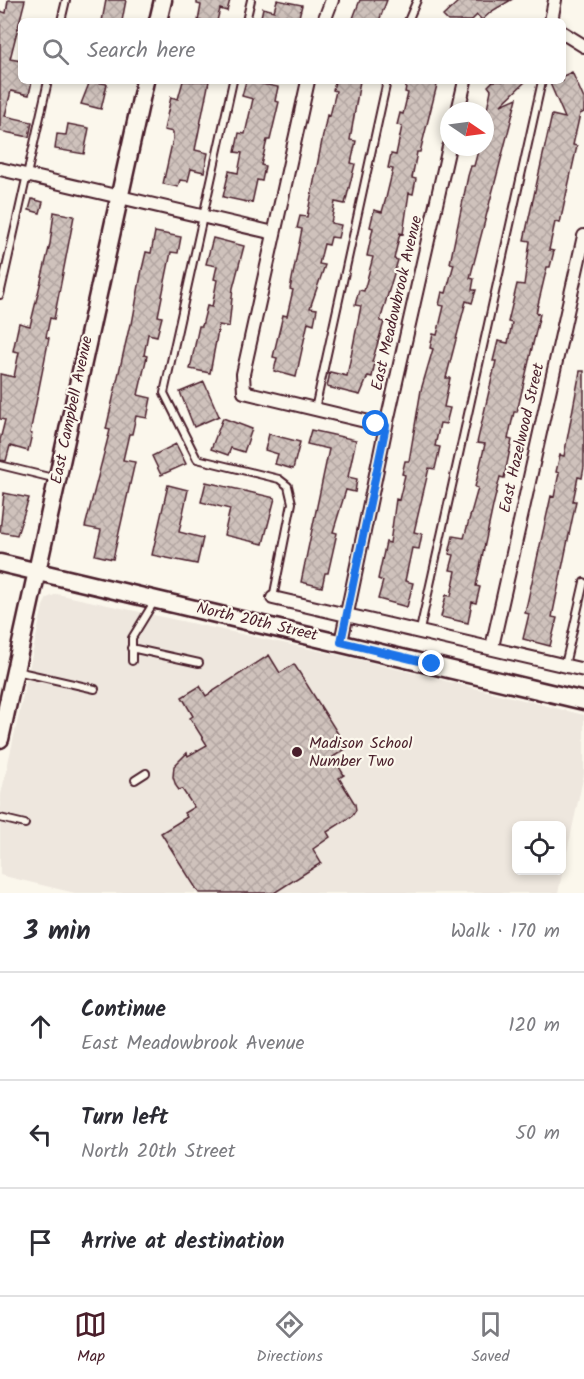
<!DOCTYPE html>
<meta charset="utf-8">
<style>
:root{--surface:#fff;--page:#f7f7f7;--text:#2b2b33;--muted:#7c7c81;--line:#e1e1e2;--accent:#4a1f2b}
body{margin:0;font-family:Kalam,sans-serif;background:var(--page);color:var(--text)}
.controls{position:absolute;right:18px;bottom:18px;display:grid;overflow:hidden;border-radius:9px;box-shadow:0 3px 9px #0003}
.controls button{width:54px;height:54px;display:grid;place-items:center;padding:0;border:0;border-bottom:2px solid var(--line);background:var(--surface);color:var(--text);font:30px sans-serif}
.compass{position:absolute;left:440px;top:102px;width:54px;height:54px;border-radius:50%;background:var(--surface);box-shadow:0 3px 9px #0003;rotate:103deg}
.stop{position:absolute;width:18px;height:18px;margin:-14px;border:4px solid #1a73e8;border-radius:50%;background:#fff}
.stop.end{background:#1a73e8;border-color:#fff;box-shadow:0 2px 6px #0008}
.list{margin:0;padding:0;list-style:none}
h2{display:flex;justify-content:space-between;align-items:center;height:78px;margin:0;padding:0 24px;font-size:26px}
h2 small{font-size:20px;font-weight:400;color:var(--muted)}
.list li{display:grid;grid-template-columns:39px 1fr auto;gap:18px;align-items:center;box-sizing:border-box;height:108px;padding:0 24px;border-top:2px solid var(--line)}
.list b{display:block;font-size:22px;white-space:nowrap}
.list p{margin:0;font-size:20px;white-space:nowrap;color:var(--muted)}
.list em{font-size:20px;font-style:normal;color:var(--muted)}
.icon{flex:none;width:33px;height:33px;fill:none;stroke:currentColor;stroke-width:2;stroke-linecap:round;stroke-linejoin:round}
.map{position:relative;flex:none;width:584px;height:893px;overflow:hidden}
.search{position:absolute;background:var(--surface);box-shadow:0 3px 9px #0003;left:18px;right:18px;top:18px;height:66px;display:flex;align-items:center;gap:15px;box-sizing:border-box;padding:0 21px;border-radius:9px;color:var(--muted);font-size:22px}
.sheet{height:402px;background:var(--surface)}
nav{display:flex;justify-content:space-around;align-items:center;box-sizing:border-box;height:84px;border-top:2px solid var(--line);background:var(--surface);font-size:16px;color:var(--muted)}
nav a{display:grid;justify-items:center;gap:3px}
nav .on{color:var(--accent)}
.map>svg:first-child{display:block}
</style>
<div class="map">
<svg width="584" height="893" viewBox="0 0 584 893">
<defs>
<pattern id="building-cross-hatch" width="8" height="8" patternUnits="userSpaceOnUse" patternTransform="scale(1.5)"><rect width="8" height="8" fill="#cfc2bc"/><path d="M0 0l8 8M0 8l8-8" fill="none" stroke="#b3a6a2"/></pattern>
</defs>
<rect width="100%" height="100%" fill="#fbf7ec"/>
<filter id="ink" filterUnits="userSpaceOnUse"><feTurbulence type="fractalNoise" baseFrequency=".0167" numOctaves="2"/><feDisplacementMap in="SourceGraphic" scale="12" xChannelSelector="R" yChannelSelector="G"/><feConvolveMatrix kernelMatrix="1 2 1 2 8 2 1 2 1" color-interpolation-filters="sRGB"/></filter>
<g filter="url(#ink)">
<path fill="#eee7de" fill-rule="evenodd" d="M57,594l295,64 232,57v59l-26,119h-483l-75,-18v-76l43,-193 4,-8zM516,826h46v44h-46z"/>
<path fill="url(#building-cross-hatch)" stroke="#4a1f2b" stroke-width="1.5" d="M8,0h17l-15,59 11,2v20h11l-3,14 -18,-4 -6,25 27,6 -3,15 -29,-6v-120l6,2z
M106,0h20l-4,21h-20z
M197,0h33l-3,11 -7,-2 -3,12h-19l3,-16 -4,-1z
M277,0l25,5 -4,16h-38l3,-13 11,3z
M360,0h27l-8,21h-27z
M460,0h51l-19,11 -10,9 -5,-5 -6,6h-23l-5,-5z
M572,72l12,27v13l-4,2 -7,31 4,1 -17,77 -5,-1 -6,28 5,1 -4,16h-3l-11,46 4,1 -23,98h-3l-6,27 4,1 -8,38 -4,-1 -7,29 -17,80 4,1 -4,16 -4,-1 -4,21 -27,-6 5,-22 5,1 5,-25 -6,-1 4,-15 -5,-1 4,-18 11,2 14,-50 -3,-1 10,-43 -8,-1 19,-82h-3l5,-20 10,2 4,-20 -4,-1 9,-38 7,1 6,-44 -6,-1 28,-125 13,3 -16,-37h14v-5z
M90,81l17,3 -6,25 -20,-5z
M183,81h26l-14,69 13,3 -4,19 -13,-3 -3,12 -8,-1 -2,7 -15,-3 10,-45v-7l-9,-2 7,-33 7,2z
M246,81l32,6 -3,14 4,1 -9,38h-3l-6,25 4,1 -3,15 -5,-1 -5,23 -29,-6 6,-26 9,2 4,-20 -7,-1 4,-19 6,1 8,-35 -11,-3z
M335,81h25l-10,59 6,1 -5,22 4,1 -10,40 -10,-2 -4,21 10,2 -3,13 -7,-1 -2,8 -5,-1 -5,20 6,1 -15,43 7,1 -3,15 -6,-2 -12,55 -22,-6 3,-13 -4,-1 10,-42 4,1 6,-26 -3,-1 12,-60 -5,-1 3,-12 7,1 20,-102 3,1 6,-25 -3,-1z
M407,81h31l-18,71h-3l-5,26 4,1 -3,15 -4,-1 -6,41 -3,-1 -6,26 4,1 -18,61 4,1 -12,40h3l-3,15 -4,-1 -8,19 -33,-8 3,-15 17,4 14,-70 -6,-1 4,-15 5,1 9,-34 -6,-1 6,-28 -3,-1 4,-17 8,2 4,-14 7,-29 -5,-1 3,-14 5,1 6,-29 -5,-1 3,-12 3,1 5,-21 -3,-1z
M493,81h33l-25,24 16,-7 -47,180 4,1 -2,11h4l-4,13 -6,-2 -20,77h4l-6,29 6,1 -4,16 -6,-1 -5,23 5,1 -5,22 -6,-1 -15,64 8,2 -3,15 -7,-1 -7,33 8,2 -6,24 -29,-8 5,-18 -5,-2 8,-37 4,1 6,-44 3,1 6,-25 -3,-1 3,-13h4l12,-71 12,-41 -3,-1 3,-14 4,1 7,-29 -5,-1 3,-13 4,1 8,-29 -4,-1 18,-87 3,-10h3l5,-19h6v-28l6,-29 -3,-4z
M68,124l21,4 -5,26 -29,-5 2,-15 9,1z
M32,199l11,3 -3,11 -11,-3z
M54,212l20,4 -20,103 -4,-1 -4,19 3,1 -19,95 2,1 -4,17 -18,-5 -4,15 -6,-1v-20l5,-20 -5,-1v-45l14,3 5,-25 -6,-1 6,-28 11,3 20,-82z
M155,232l26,5 -3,16 -7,-1 -13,64 4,1 -5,19 -9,-2 -4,21 3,1 -9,39 13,3 -4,20 -11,-2 -4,18h-3l-6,26 12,2 -22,97 -18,-4 6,-25 -16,-3 25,-97 -4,-1 24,-105h2l10,-55 4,-17 5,1z
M213,238l31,8 -11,42 -4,39 -10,-2 -9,48 -20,-4 9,-43h3l5,-20 5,1 5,-27 -3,-1 3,-13 -11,-2z
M580,371h4v96l-2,11 -4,-1 -5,24h3l-24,116 5,1 -7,28 -27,-7 6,-25 -4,-1 26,-117 3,1 5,-24 -3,-1 4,-17 4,1z
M204,382l15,34 -25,11 -14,-35z
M223,418l29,11 -8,23 -13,-4 -3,7 -17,-6z
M311,430l45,10 -8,37 9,2 -2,13 -9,-2 -13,42 4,1 -9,40h-3l-3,14 -21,-5 28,-133 -22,-5z
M269,434l31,8 -7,27 -18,-5 3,-10 -13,-4z
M176,444l10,20 -25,11 -9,-19z
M206,482l69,16 -12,46 -39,-9 6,-26 -29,-7z
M168,485l20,5 -9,42 24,6 -6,26 -45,-9z
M4,493l25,5 -12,37 -17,-3z
M269,655l11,18 14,-9 53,84 -14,9 11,18 -5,3 16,26 1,6 -4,6 -25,16 3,5 -17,12 8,14 -47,30h-75l-38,-60 26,-16 -3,-4 10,-6 -12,-18 -3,1 -3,-4 -3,-9 1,-11 13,-13 1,3 19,-11 -17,-27 3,-2 -11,-19 18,-11 6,10z"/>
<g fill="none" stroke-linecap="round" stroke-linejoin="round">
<g stroke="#4a1f2b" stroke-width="10">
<path id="lane" d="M61,21l5,-21
M246,21l5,-21
M408,21l9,-21
M233,81l-69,312 33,66 82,20 9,7 4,17 -19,95
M0,295l48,-214
M315,409l72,-328
M0,465l57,14
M420,630l122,-549
M131,648l68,15
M132,661v-23l22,-36
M565,665l19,-83
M16,671l79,18
M135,780l11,-7
M0,818l25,6"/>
</g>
<g stroke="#4a1f2b" stroke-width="16">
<path id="street" d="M324,21l8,-21
M551,21l4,-21
M563,33l21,13
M308,81l-65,293 1,18 142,34
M458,111l7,-30
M0,169l274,64
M273,598l311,72
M341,642l45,-216 63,-279
M492,647l92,-411"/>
</g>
<g stroke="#4a1f2b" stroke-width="21">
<path id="secondary" d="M158,21l5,-21
M0,563l584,138
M0,739l145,-658"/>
</g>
<use href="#lane" stroke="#fbf7ec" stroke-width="6"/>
<use href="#street" stroke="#fbf7ec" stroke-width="12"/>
<use href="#secondary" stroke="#fbf7ec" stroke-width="16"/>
</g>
</g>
<g fill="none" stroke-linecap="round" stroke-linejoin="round" filter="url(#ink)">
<path stroke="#1a73e8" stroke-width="8" d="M376,424l10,2 -45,216 91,22"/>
</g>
<circle fill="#4a1f2b" stroke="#fbf7ec" stroke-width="2" cx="297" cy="752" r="6"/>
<g text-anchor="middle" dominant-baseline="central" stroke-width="4.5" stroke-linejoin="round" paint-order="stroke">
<g font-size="16" fill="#4a1f2b" stroke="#fbf7ec">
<text transform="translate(397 303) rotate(-77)">East Meadowbrook Avenue</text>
<text transform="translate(72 410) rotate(-78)">East Campbell Avenue</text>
<text transform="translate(522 438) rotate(-77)">East Hazelwood Street</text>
<text transform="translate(257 622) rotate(13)">North 20th Street</text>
</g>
<g font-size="16" fill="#4a1f2b" stroke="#fbf7ec" text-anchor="start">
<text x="309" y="743">Madison School<tspan x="309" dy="18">Number Two</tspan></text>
</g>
</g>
</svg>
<div class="controls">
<button><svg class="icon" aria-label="locate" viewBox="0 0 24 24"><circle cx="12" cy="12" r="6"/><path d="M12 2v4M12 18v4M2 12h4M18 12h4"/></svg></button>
</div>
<svg class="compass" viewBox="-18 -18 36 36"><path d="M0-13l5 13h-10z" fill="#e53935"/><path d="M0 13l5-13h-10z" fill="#7c7c81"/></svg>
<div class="stop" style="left:376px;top:424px"></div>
<div class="stop end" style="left:432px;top:664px"></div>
<div class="search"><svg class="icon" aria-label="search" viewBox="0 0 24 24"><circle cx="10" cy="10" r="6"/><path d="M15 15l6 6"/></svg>Search here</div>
</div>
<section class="sheet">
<h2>3 min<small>Walk · 170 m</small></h2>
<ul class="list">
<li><svg class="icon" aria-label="ahead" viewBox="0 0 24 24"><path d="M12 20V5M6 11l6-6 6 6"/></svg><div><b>Continue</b><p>East Meadowbrook Avenue</p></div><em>120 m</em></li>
<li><svg class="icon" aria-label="left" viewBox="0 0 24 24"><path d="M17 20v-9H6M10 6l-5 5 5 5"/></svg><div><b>Turn left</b><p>North 20th Street</p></div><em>50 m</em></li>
<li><svg class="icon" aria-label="arrive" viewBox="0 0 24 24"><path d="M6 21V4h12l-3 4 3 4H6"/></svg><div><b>Arrive at destination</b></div></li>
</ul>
</section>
<nav>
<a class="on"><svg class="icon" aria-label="map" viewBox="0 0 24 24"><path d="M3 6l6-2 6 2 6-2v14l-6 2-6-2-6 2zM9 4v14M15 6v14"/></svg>Map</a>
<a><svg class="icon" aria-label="directions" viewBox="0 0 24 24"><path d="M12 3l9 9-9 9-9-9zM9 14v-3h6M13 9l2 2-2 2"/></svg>Directions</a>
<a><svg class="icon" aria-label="saved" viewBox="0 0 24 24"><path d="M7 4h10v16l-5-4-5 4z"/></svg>Saved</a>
</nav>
